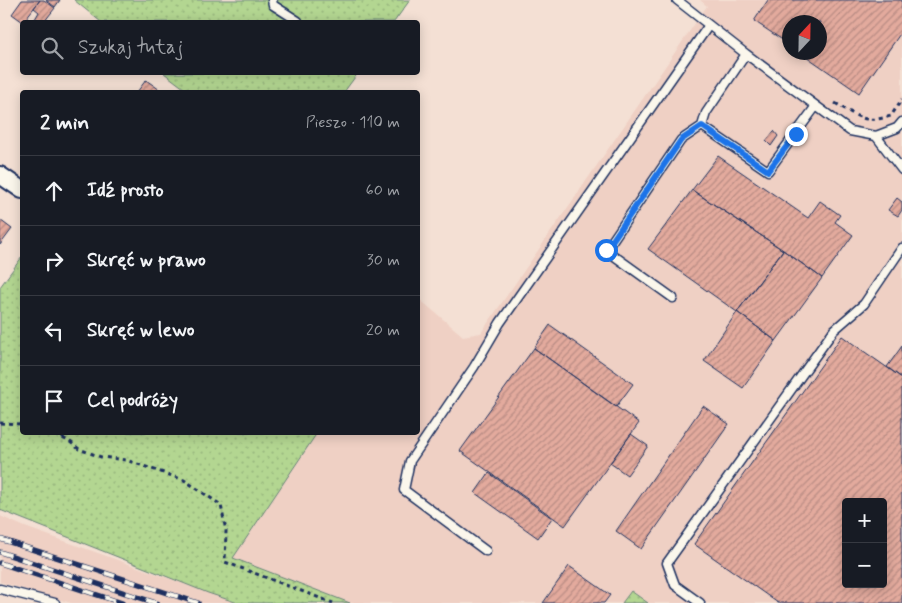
<!DOCTYPE html>
<html lang="pl">
<meta charset="utf-8">
<style>
:root{--surface:#171b24;--page:#242831;--text:#f1f3f6;--muted:#9ea1a6;--line:#363941}
body{margin:0;font-family:Mynerve,sans-serif;background:var(--page);color:var(--text)}
.controls{position:absolute;right:15px;bottom:15px;display:grid;overflow:hidden;border-radius:5px;box-shadow:0 2px 12px #0003}
.controls button{width:45px;height:45px;display:grid;place-items:center;padding:0;border:0;border-bottom:1px solid var(--line);background:var(--surface);color:var(--text);font:25px sans-serif}
.compass{position:absolute;left:782px;top:15px;width:45px;height:45px;border-radius:50%;background:var(--surface);box-shadow:0 2px 12px #0003;rotate:22deg}
.stop{position:absolute;width:15px;height:15px;margin:-11px;border:4px solid #1a73e8;border-radius:50%;background:#fff}
.stop.end{background:#1a73e8;border-color:#fff;box-shadow:0 1px 5px #0008}
.list{margin:0;padding:0;list-style:none}
h2{display:flex;justify-content:space-between;align-items:center;height:65px;margin:0;padding:0 20px;font-size:21px}
h2 small{font-size:16px;font-weight:400;color:var(--muted)}
.list li{display:grid;grid-template-columns:32px 1fr auto;gap:15px;align-items:center;box-sizing:border-box;height:70px;padding:0 20px;border-top:1px solid var(--line)}
.list b{display:block;font-size:19px;white-space:nowrap}
.list em{font-size:16px;font-style:normal;color:var(--muted)}
.icon{flex:none;width:28px;height:28px;fill:none;stroke:currentColor;stroke-width:2;stroke-linecap:round;stroke-linejoin:round}
.map{position:relative;flex:none;width:902px;height:603px;overflow:hidden}
.search{position:absolute;background:var(--surface);box-shadow:0 2px 12px #0003;left:20px;top:20px;width:400px;height:55px;display:flex;align-items:center;gap:12px;box-sizing:border-box;padding:0 18px;border-radius:5px;color:var(--muted);font-size:19px}
.panel{position:absolute;background:var(--surface);box-shadow:0 2px 12px #0003;left:20px;top:90px;width:400px;height:345px;border-radius:5px}
.map>svg:first-child{display:block}
</style>
<div class="map">
<svg width="902" height="603" viewBox="0 0 902 603">
<defs>
<pattern id="grass-dots" width="8" height="8" patternUnits="userSpaceOnUse" patternTransform="scale(1.25)"><rect width="8" height="8" fill="#b3d691"/><path d="M2 2h.1M6 6h.1" fill="none" stroke="#99b87f" stroke-width="1.8" stroke-linecap="round"/></pattern>
<pattern id="building-hatch" width="6" height="6" patternUnits="userSpaceOnUse" patternTransform="scale(1.25)"><rect width="6" height="6" fill="#e3aa9d"/><path d="M-1 1l2-2M0 6l6-6M5 7l2-2" fill="none" stroke="#b78b83"/></pattern>
</defs>
<rect width="100%" height="100%" fill="#f4e0d4"/>
<filter id="ink" filterUnits="userSpaceOnUse"><feTurbulence type="fractalNoise" baseFrequency=".02" numOctaves="2"/><feDisplacementMap in="SourceGraphic" scale="10" xChannelSelector="R" yChannelSelector="G"/><feConvolveMatrix kernelMatrix="1 2 1 2 8 2 1 2 1" color-interpolation-filters="sRGB"/></filter>
<g filter="url(#ink)">
<path fill="#efd0c4" fill-rule="evenodd" d="M700,0h202v603h-254l-17,-12 -9,12h-272l-117,-45 84,-125 101,-1v-134l45,38 18,-3 226,-327zM790,22h30v30h-30zM846,502h37v82h-37z
M0,516l25,11 213,76h-167l-71,-21z"/>
<path fill="url(#grass-dots)" stroke="#678278" d="M74,0h336l-16,22h-293z
M164,73h194l-14,19h-155z
M22,257v175l295,1 -84,125 117,45h-112l-30,-10 -208,-83v-223z
M631,591l17,12h-26z"/>
<path fill="url(#building-hatch)" stroke="#1b2f5e" fill-rule="evenodd" d="M22,0h18l-17,22 -11,-8z
M40,0h4l11,8 -11,14h-4l-5,-3 4,-7 -5,-4z
M46,0h14l-5,7z
M768,0h134v31l-43,62 -59,-41h20v-30h-30v23l-36,-24z
M146,80l17,12h-26z
M774,131l4,5 -7,10 -5,-5z
M718,156l90,62 12,-17 20,14 -5,7 18,13 -31,43 -39,-28 -91,-60z
M692,190l91,60 -46,62 -89,-63z
M897,198l5,4v8l-4,6 -10,-6z
M0,220l12,9 -12,16z
M783,250l39,28 -46,63 -39,-29z
M737,312l39,29 -33,47 -39,-27z
M550,325l83,59 -17,23 -82,-59z
M842,336l60,42v225h-124l-84,-59zM846,502h37v82h-37z
M902,346v32l-15,-11z
M534,348l105,75 -74,103 -105,-75z
M703,406l26,18 -88,125 -25,-18z
M631,434l17,12 -21,29 -17,-12z
M489,473l63,45 -14,20 -63,-45z
M569,566l41,29 -6,8h-61z"/>
<g fill="none" stroke-linecap="round" stroke-linejoin="round">
<g stroke="#1b2f5e" stroke-width="11">
<path id="service" d="M272,0l1,5 25,16
M677,0l69,54 104,77 26,5 21,-8 5,-6
M702,126l4,-13 40,-59
M876,136l26,34
M673,298l-67,-48 75,-110 21,-14 66,45 48,-65
M486,551l-82,-61 6,-29 64,-94 26,-44 209,-298
M0,589l55,14
M700,603l-25,-18 -8,-22 167,-233 30,-26 38,-56"/>
</g>
<g stroke="#1b2f5e" stroke-width="20">
<path id="minor" d="M0,175l22,15"/>
</g>
<path stroke="#1b2f5e" stroke-width="3" stroke-dasharray="4 4" stroke-linecap="butt" d="M835,103c24,14 28,21 56,13l11,-17
M0,423l22,1
M48,432l21,9 10,8 22,8 25,3 58,20 37,25 5,26 -1,31 108,41
M62,438l5,-6"/>
<use href="#service" stroke="#fbf7ec" stroke-width="8"/>
<use href="#minor" stroke="#fbf7ec" stroke-width="16"/>
<g stroke="#1b2f5e" stroke-width="5.5">
<path id="rail" d="M0,539l198,64
M0,552l156,51
M0,563l122,40"/>
</g>
<use href="#rail" stroke="#fbf7ec" stroke-width="4" stroke-dasharray="11" stroke-linecap="butt"/>
</g>
</g>
<g fill="none" stroke-linecap="round" stroke-linejoin="round" filter="url(#ink)">
<path stroke="#1a73e8" stroke-width="6" d="M606,250l75,-110 21,-14 66,45 28,-37"/>
</g>
</svg>
<div class="controls">
<button>+</button>
<button>−</button>
</div>
<svg class="compass" viewBox="-18 -18 36 36"><path d="M0-13l5 13h-10z" fill="#e53935"/><path d="M0 13l5-13h-10z" fill="#9ea1a6"/></svg>
<div class="stop" style="left:606px;top:250px"></div>
<div class="stop end" style="left:796px;top:134px"></div>
<div class="search"><svg class="icon" aria-label="search" viewBox="0 0 24 24"><circle cx="10" cy="10" r="6"/><path d="M15 15l6 6"/></svg>Szukaj tutaj</div>
<section class="panel">
<h2>2 min<small>Pieszo · 110 m</small></h2>
<ul class="list">
<li><svg class="icon" aria-label="ahead" viewBox="0 0 24 24"><path d="M12 20V5M6 11l6-6 6 6"/></svg><div><b>Idź prosto</b></div><em>60 m</em></li>
<li><svg class="icon" aria-label="right" viewBox="0 0 24 24"><path d="M7 20v-9h11M14 6l5 5-5 5"/></svg><div><b>Skręć w prawo</b></div><em>30 m</em></li>
<li><svg class="icon" aria-label="left" viewBox="0 0 24 24"><path d="M17 20v-9H6M10 6l-5 5 5 5"/></svg><div><b>Skręć w lewo</b></div><em>20 m</em></li>
<li><svg class="icon" aria-label="arrive" viewBox="0 0 24 24"><path d="M6 21V4h12l-3 4 3 4H6"/></svg><div><b>Cel podróży</b></div></li>
</ul>
</section>
</div>
